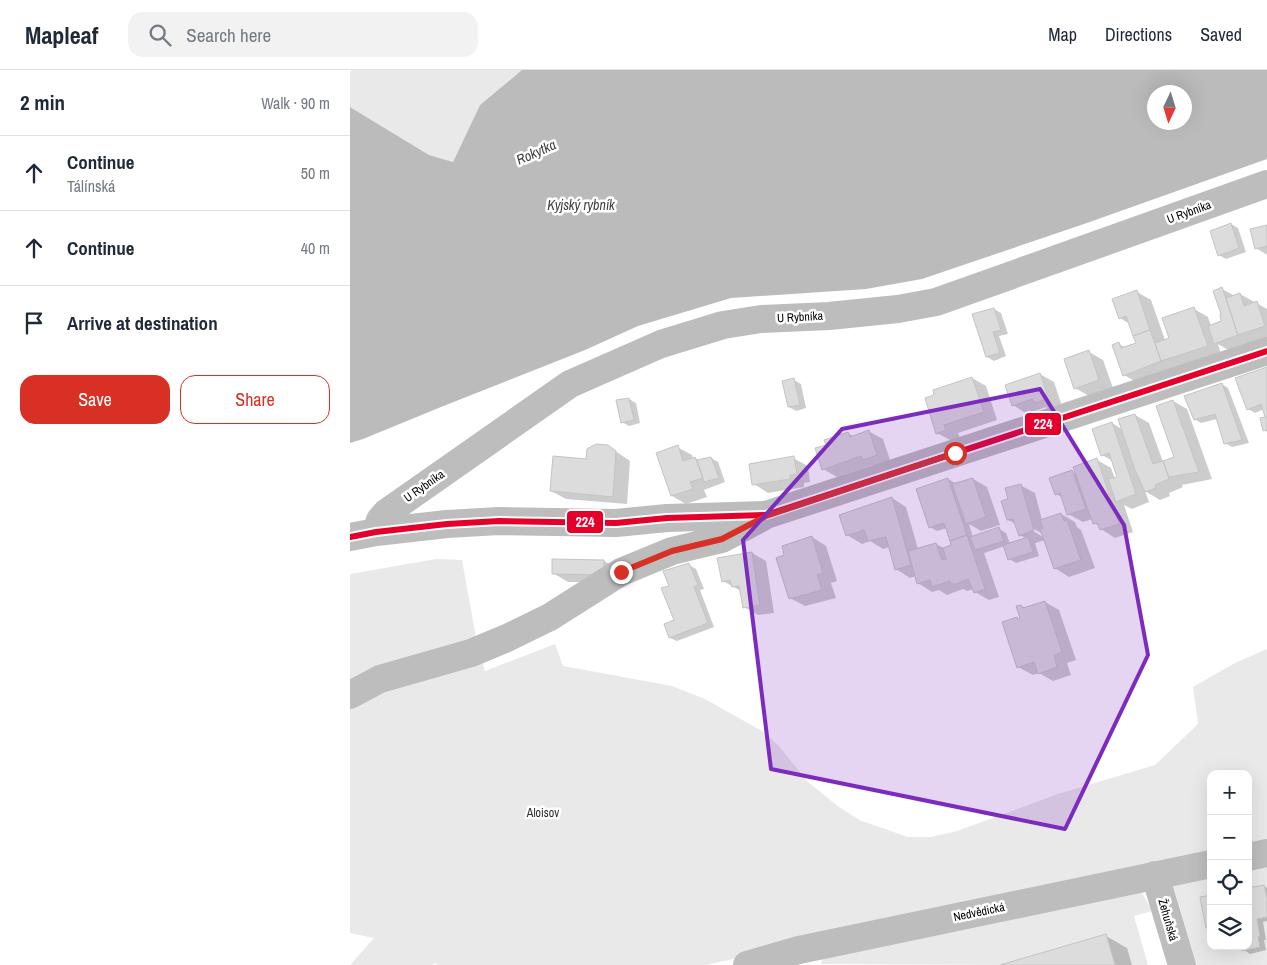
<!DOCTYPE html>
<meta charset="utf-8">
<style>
:root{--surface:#fff;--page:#f2f2f3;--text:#1f2937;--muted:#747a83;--line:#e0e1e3;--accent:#d93025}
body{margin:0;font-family:"Archivo Narrow",sans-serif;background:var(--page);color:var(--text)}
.controls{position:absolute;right:15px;bottom:15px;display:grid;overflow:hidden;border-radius:10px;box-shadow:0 5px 20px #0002}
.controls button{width:45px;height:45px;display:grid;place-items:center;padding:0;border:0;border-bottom:1px solid var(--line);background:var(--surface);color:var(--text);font:25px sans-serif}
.compass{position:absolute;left:797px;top:15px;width:45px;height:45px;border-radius:50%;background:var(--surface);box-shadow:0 5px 20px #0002;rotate:184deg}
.stop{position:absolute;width:15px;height:15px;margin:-11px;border:4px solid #d93025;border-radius:50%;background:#fff}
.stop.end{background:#d93025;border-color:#fff;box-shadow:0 1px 5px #0008}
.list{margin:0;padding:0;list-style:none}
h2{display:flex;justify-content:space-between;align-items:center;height:65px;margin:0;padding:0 20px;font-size:21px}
h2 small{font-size:16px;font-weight:400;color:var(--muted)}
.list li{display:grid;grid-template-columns:32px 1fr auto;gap:15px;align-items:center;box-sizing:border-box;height:75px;padding:0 20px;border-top:1px solid var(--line)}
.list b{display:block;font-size:19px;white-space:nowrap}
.list p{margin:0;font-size:16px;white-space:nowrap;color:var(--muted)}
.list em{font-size:16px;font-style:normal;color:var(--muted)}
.actions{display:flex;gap:10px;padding:15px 20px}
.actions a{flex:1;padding:11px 0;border:1px solid var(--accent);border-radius:15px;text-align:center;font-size:18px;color:var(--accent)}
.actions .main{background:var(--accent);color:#fff}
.icon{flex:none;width:28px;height:28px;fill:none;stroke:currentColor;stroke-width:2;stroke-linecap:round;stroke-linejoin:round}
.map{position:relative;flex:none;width:917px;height:895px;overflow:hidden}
header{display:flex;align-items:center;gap:30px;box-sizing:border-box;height:70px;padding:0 25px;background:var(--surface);border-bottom:1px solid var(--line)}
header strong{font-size:24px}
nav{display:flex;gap:28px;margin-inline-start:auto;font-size:18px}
.search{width:350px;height:45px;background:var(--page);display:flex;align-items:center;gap:12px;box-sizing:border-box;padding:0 18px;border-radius:15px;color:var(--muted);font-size:19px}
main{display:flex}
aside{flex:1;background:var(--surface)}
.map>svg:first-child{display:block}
</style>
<header>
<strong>Mapleaf</strong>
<div class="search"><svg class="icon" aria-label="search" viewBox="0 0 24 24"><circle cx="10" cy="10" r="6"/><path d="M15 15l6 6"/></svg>Search here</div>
<nav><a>Map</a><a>Directions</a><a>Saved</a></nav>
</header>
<main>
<aside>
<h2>2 min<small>Walk · 90 m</small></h2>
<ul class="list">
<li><svg class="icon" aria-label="ahead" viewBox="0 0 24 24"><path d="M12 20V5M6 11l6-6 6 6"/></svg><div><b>Continue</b><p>Tálínská</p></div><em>50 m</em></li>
<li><svg class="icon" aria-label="ahead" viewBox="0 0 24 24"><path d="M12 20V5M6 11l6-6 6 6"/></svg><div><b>Continue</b></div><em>40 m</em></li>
<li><svg class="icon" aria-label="arrive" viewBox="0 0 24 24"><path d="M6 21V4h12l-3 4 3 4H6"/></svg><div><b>Arrive at destination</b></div></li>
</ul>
<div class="actions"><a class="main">Save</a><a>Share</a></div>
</aside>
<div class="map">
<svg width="917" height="895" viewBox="0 0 917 895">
<rect width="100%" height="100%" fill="#fff"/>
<path fill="#e9e9e9" d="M2,0h170l-42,35 -27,57 -24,-7 -79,-48v-35z
M86,489l26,1 14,78 9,33 70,-27 8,22 109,20 33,13 57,32 16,14 30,37 31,25 20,13 49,17h23l26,-6 101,-37 97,-29 43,-41 -5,-37 42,-24 32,-14v195l-19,4v-74h-37v81l-505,110h-269l-2,-2 -3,2h-82l24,-27 -24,-5v-359z
M917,796v32l-3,-13 -16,3v-18z
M861,808v17l-11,2 6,31 5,-1v19h31v4l18,-3 -2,-10 2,-1 -3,-17 10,-2v48h-70l-24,-80z
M790,819l12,22 -18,5 14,49h-33l-9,-31 -106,31 -179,-1 1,-6z"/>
<path fill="#bbb" fill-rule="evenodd" d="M172,0h745v89l-183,65 -162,55 -56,10 -135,9 -93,28 -53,24 -144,57 -78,32 -13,4v-336l79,48 24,7 27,-57zM804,22h30v30h-30z"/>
<path fill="#0003" fill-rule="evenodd" d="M881,154l7,4 8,24 -20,7 -7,-4z
M917,157v28l-11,-7z
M872,219l13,7 5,-2 27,15v29l-37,13 -12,-7 3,10 -83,29 -14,-8 -5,-31 7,4 11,-4 -7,-20 -10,-6 17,-26 14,8 14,40 5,-2 24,-29 14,8 3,9 12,-4z
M644,239l7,4 7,21 -9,2 7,20 -12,5 -7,-4z
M739,282l14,8 10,28 -24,8 -14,-8z
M917,299v63l-2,-2 2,-12 -3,-9 -9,4 -7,-4 -11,-30z
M690,304l14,8 7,21 -2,5 -9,2 -4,-3 -19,7 -14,-9z
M622,308l14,8 11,34 -39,13 2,5 -8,3 -15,-8z
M444,310l7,4 5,24 -10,3 -7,-4z
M872,314l6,4 21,55 -17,4 -7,-4 -8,-24 -16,4 -7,-4z
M279,329l7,4 4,20 -11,3 -7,-4z
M823,331l14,8 25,70 -30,6 1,2 -14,6 1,3 -10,4 -15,-9 4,11 -17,7 -8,-4 9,27 -18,6 -14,-9 -1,-3 -6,-3 -2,-4 -9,3 -15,-8 -5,-16 -7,-4 16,-22 5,3 20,-15 14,8 4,11 4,-1 -6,-17 -11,-6 10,-32 11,7 12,-15 14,8 14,39 12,-4z
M518,361l15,8 8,24 -12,5 -6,-3 -36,12 -14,-8 4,-23 21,-13 6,4z
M258,376l22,15 -3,43 -61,-5 -15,-8z
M327,377l15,8 1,4 2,-1 6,3 10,-3 7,4 7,20 -21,8 3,7 -21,7 -14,-8z
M443,388l15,8 2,16 -6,1v4l-36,6 -14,-9z
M598,409l7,4 18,-4 14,8 13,38 -19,6 -12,-7 4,13 26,-8 7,4 4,11 17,-5 -7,-4 -4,-11 -8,-4 1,-20 11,-15 15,8 7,27 19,-6 14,8 2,5 4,3 14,38 -26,9 -14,-9 -10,-28 -10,3 4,13 -23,7 -7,-4 -4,-13 -21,7 15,44 -10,3 -14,-8 -1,-3 -7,2 -4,-2 -16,6 -8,-5 -7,2 -14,-9 -2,-7 -6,2 -14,-9 -6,-22 -7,2 -13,-8 -8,3 -15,-9 45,-37 14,9 12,42 18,-5 8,4 9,-2 -6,-18 -10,3 -7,-4zM679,456l14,8v3l-15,-9z
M462,467l14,9 11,35 -6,2 5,15 -31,8 -15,-8 -4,-43z
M402,483l14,8 8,52 -16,2 -14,-8 -3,-16 -18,-10z
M203,490l51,1 14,8 -6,13h-44l-15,-9z
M339,495l7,4 8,20 -4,1 14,37 -37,14 -7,-3 -5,-13 10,-4 -5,-35z
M695,532l14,8 17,50 -9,3 4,12 -18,6 -14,-8 -6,2 -15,-8 -1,-49 3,2 1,-14 5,2z
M914,816l3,2v33l-4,1 3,18h-2l2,10 -16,4 -6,-4 4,-4z
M756,866l21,12 5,17h-130z"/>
<path fill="#dcdcdc" stroke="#c4c4c4" d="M881,153l8,25 -21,8 -8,-25z
M917,155v21l-12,3 -5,-20z
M872,217l16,48 -24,9 -6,-18 13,-5 -1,-7h1l-8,-23z
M787,220l13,40 -17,6 -7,-20 -7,3 -7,-20z
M890,223l4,13 13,-5 8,25 -27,9 -12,-37z
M844,237l14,39 -47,15 -6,-18 14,-5 -7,-20z
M644,238l7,22 -8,2 7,21 -14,4 -14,-43z
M800,260l11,31 -38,15 -11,-31 7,-3 2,6 15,-5 -3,-7z
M739,280l10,30 -25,9 -10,-30z
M917,297v63l-4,1 -3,-13 5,-1 -4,-13 -14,6 -12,-32z
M690,303l7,21 -1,5 -10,4 -4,-4 -20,7 -7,-21z
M622,307l12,35 -40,13 2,5 -10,4 -11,-36 9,-3 -1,-5z
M444,308l6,27 -12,2 -6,-26z
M872,313l20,57 -18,4 -9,-30 -21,6 -10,-24z
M279,328l5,22 -13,3 -5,-23z
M823,330l26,72 -30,5 -6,-16 11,-4 -18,-51z
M785,344l18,50 10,-3 6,18 -14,6 1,3 -11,4 -10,-22 -17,-51z
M762,352l24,72 -20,8 -8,-23 9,-2 -8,-24 -8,3 -9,-27z
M519,360l8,25 -14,5 -2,-4 -39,14 -7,-22 11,-3 -2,-5 24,-8 2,5z
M246,374l12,1 8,6 -3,46 -63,-6 3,-35 33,3 1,-10z
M328,375l5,16 12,-4 8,21 -13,4 3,7 -22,7 -15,-43z
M444,386l3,18 -7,1v4l-38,6 -3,-21z
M361,387l8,21 -15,4 -7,-22z
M747,388l22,66 -19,6 -3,-7 -4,1 -20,-57z
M722,400l14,39 -19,6 -7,-22 -5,2 -6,-17z
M598,408l19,57 -17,6 -6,-18 -15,5 -13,-39z
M623,408l13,39 -20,7 -14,-40z
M671,414l13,46 -15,6 -6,-17 -6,1 -6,-19 7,-2 -3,-11z
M542,427l19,68 -16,5 -9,-33 -18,4 -4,-11 -18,6 -7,-21z
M711,443l3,8 3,-1 14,40 -27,9 -14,-40 3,-1 -3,-8z
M649,457l5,14 -29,9 -5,-13z
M617,465l18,54 -11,4 -6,-14 -12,5h-5l-1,-3 -18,6 -2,-7 -13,4 -9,-33 28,-8 6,17 4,-1 -3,-11 8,-3 -1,-4z
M462,466l11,37 -6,2 5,15 -33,9 -13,-41 8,-3 -2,-9z
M678,467l5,15 -25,8 -5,-15z
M402,482l8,53 -17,3 -4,-22 -7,1 -2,-7 -8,2 -5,-24z
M202,489l52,1v10h-6v5l-46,-1z
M339,493l9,22 -4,2 14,36 -39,15 -5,-14 10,-4 -13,-32 8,-2 -6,-15z
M695,531l17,51 -8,3 3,12 -19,7 -4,-12 -17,6 -15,-46 15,-5 1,3 2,-2 -4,-12 5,-1 2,3z
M914,815l3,13v19l-10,2 3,17 -2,1 2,10 -18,4v-5h6v-58z
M861,825v32l-5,1 -6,-31z
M756,864l9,31h-115z"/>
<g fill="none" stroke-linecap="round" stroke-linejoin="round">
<path stroke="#bdbdbd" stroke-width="28" d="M26,462l4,-12 6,-7 184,-129 91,-40 62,-19 38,-6 68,-3 69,-7 38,-7 331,-118
M0,467l26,-5 71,-8 52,-3 117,2 51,-5 99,-3 501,-164
M0,625l30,-16 91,-26 36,-15 43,-21 71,-45 51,-21 50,-12 41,-22
M898,787l19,-4
M805,805l27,90
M397,895l52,-15 412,-86"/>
<g stroke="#fff" stroke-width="10">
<path id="bus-1" d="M0,467l26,-5 71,-8 52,-3 117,2 51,-5 99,-3 501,-164"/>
</g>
<use href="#bus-1" stroke="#e4002b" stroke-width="6"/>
</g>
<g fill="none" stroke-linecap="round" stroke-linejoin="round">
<path stroke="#d93025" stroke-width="6" d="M271,502l51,-21 50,-12 44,-23 189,-63"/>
</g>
<path fill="#7b2cbf" fill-opacity="0.2" stroke="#7b2cbf" stroke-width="4" stroke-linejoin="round" d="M690,319l84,136 24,130 -83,174 -294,-60 -28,-229 99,-111z"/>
<g text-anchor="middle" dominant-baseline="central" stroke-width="5" stroke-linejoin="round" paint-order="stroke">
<g font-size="12" fill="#000" stroke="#fff">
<text transform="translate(839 142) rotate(-20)">U Rybníka</text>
<text transform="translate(450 247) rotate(-3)">U Rybníka</text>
<text transform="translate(74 416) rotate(-35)">U Rybníka</text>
<text transform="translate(629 842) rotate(-12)">Nedvědická</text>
<text transform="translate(818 850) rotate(74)">Žehuňská</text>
</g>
<g font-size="12" fill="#2e2e2e" stroke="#fff">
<text x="193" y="743">Aloisov</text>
</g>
<g font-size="14" font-style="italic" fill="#3f3f3f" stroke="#fff">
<text transform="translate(186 82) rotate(-24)">Rokytka</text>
<text x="231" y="135">Kyjský rybník</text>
</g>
</g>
<g stroke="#fff" stroke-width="2">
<rect x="674" y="342" width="38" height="24" rx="5" fill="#e4002b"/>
<rect x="216" y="440" width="38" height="24" rx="5" fill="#e4002b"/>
</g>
<g font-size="14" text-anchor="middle" font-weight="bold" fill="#fff">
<text x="693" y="359">224</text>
<text x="235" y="457">224</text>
</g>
</svg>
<div class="controls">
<button>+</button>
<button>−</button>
<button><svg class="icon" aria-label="locate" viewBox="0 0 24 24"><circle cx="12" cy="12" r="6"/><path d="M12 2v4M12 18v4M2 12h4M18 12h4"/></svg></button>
<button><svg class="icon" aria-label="layers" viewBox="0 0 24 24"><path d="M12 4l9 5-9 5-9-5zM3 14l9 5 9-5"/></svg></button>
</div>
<svg class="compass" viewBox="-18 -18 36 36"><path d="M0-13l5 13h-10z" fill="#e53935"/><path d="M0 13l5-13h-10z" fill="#747a83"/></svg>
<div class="stop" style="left:605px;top:383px"></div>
<div class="stop end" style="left:271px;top:502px"></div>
</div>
</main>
